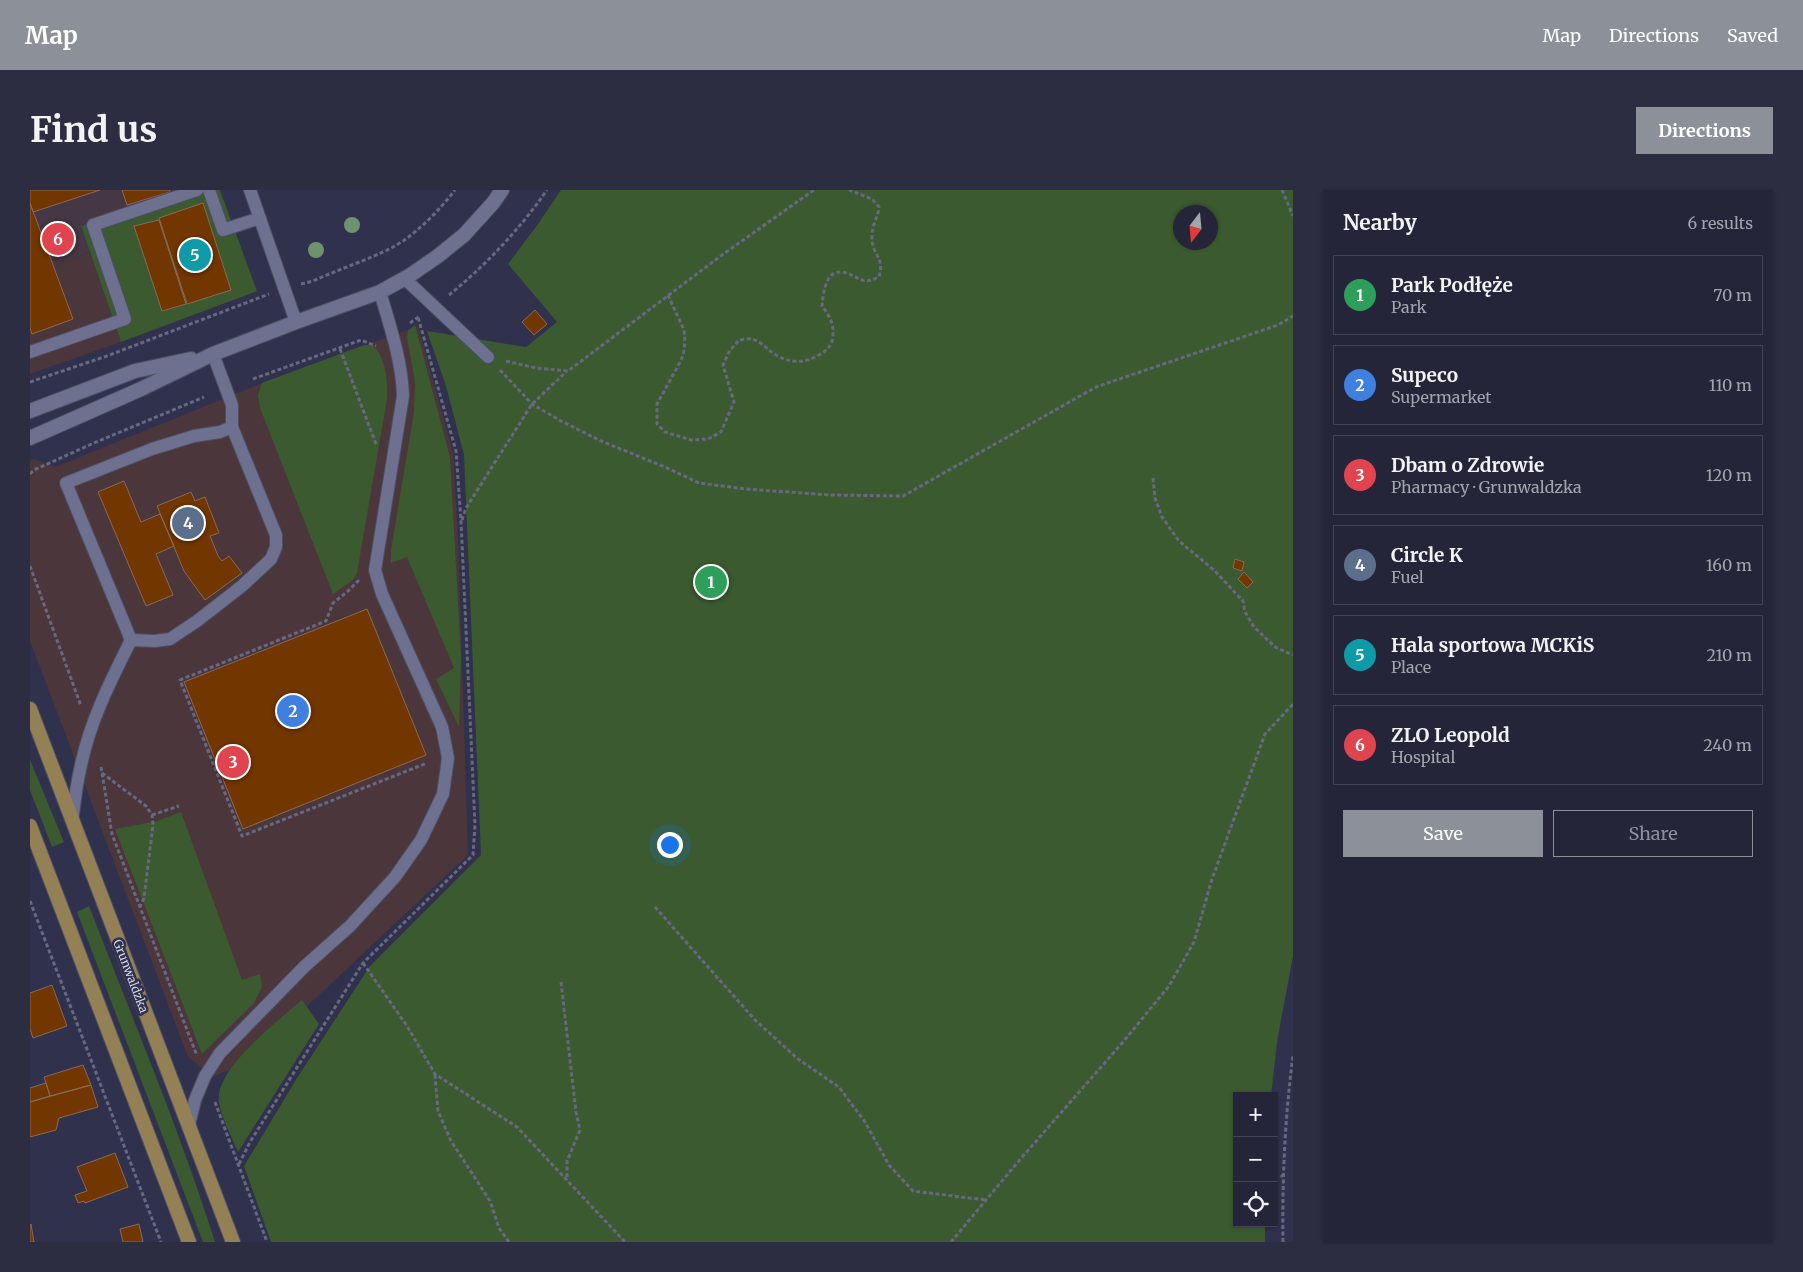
<!DOCTYPE html>
<meta charset="utf-8">
<style>
:root{--surface:#242539;--page:#2c2d41;--text:#f1f3f6;--muted:#a3a5ae;--line:#414253;--accent:#8c9099}
body{margin:0;font-family:Merriweather,serif;background:var(--page);color:var(--text)}
.controls{position:absolute;right:15px;bottom:15px;display:grid;overflow:hidden;border-radius:0px;box-shadow:0 1px 4px #0004}
.controls button{width:45px;height:45px;display:grid;place-items:center;padding:0;border:0;border-bottom:1px solid var(--line);background:var(--surface);color:var(--text);font:25px sans-serif}
.compass{position:absolute;left:1143px;top:15px;width:45px;height:45px;border-radius:50%;background:var(--surface);box-shadow:0 1px 4px #0004;rotate:196deg}
.you{position:absolute;left:639px;top:654px;width:18px;height:18px;margin:-12px;border:4px solid #fff;border-radius:50%;background:#1a73e8;box-shadow:0 0 0 8px #1a73e833}
.badge{display:grid;place-items:center;width:32px;height:32px;border-radius:50%;background:var(--accent);color:#fff;font-size:16px;font-weight:700}
.pin{position:absolute;translate:-50% -50%;border:2px solid #fff;box-shadow:0 1px 5px #0006}
.list{margin:0;padding:0;list-style:none}
h2{display:flex;justify-content:space-between;align-items:center;height:65px;margin:0;padding:0 20px;font-size:21px}
h2 small{font-size:16px;font-weight:400;color:var(--muted)}
.list li{display:grid;grid-template-columns:32px 1fr auto;gap:15px;align-items:center;box-sizing:border-box;height:80px;margin:0 10px 10px;padding:0 10px;border:1px solid var(--line);border-radius:0px}
.list b{display:block;font-size:19px;white-space:nowrap}
.list p{margin:0;font-size:16px;white-space:nowrap;color:var(--muted)}
.list em{font-size:16px;font-style:normal;color:var(--muted)}
.actions{display:flex;gap:10px;padding:15px 20px}
.actions a{flex:1;padding:11px 0;border:1px solid var(--accent);border-radius:0px;text-align:center;font-size:18px;color:var(--accent)}
.actions .main{background:var(--accent);color:#fff}
.icon{flex:none;width:28px;height:28px;fill:none;stroke:currentColor;stroke-width:2;stroke-linecap:round;stroke-linejoin:round}
.map{position:relative;flex:none;width:1263px;height:1052px;overflow:hidden;border-radius:0px}
header{display:flex;align-items:center;gap:30px;box-sizing:border-box;height:70px;padding:0 25px;background:var(--accent);color:#fff}
header strong{font-size:24px}
nav{display:flex;gap:28px;margin-inline-start:auto;font-size:18px}
.intro{display:flex;align-items:center;justify-content:space-between;box-sizing:border-box;height:120px;padding:0 30px}
h1{margin:0;font-size:35px}
.button{padding:12px 22px;border-radius:0px;background:var(--accent);color:#fff;font-size:18px;font-weight:700}
main{display:flex;gap:30px;padding:0 30px}
aside{flex:1;background:var(--surface);border-radius:0px;box-shadow:0 1px 4px #0004}
.map>svg:first-child{display:block}
</style>
<header>
<strong>Map</strong>
<nav><a>Map</a><a>Directions</a><a>Saved</a></nav>
</header>
<div class="intro"><h1>Find us</h1><a class="button">Directions</a></div>
<main>
<div class="map">
<svg width="1263" height="1052" viewBox="0 0 1263 1052">
<rect width="100%" height="100%" fill="#30314c"/>
<path fill="#4a363b" d="M60,62l31,90 -91,32v-98z
M388,136l35,126 5,83 10,320 -218,205 -37,17 -25,-20 -158,-416v-180l4,-2 21,8 207,-84z"/>
<path fill="#453744" d="M0,0h157l-105,36 8,26 -60,24z"/>
<path fill="#3b5a2f" fill-rule="evenodd" d="M157,0h33l37,101 -136,51 -40,-116z
M531,0h732v766l-16,86 -6,54h-34v127h28v19h-994l-27,-76 53,-88 73,-112 111,-111 -17,-400 -18,-69 -19,-55 99,16 31,-25 -49,-58 30,-40zM1150,22h30v30h-30z
M385,135l35,132 11,200 -2,70 -23,-48 18,-11 -47,-111 -16,6v-13l23,-138 1,-30 -8,-45 1,-6z
M334,155h7c15,9 17,37 16,54l-30,174 -4,7 -20,14 -73,-186 -2,-13 4,-12z
M0,570l34,82 -12,5 -22,-57z
M151,622l61,168 18,-6 2,13 -8,16 -52,51 -87,-225 42,-8z
M59,716c43,112 90,222 126,336h-12l-126,-330z
M272,810l17,24 -81,128c-5,-12 -18,-38 -19,-50 -5,-33 60,-82 83,-102z"/>
<path fill="#723600" stroke="#886b58" d="M0,0h70l-67,22 -3,-9z
M92,0h47l1,2 -43,13z
M0,13l43,116 -41,15 -2,-6z
M173,13l28,87 -44,14 -28,-86z
M129,30l27,84 -24,7 -28,-85z
M505,120l12,14 -13,11 -12,-13z
M94,291l17,41 19,-8 14,32 -18,8 17,41 -27,11 -48,-114z
M161,302l4,9 10,-4 14,36 -9,3 8,20 4,5 7,-5 13,17 -37,27 -21,-29 -27,-65z
M1205,369l9,3 -2,9 -9,-3z
M1214,382l9,10 -6,6 -9,-9z
M337,419l59,146 -183,74 -59,-147z
M22,795l15,41 -34,12 -3,-9v-36z
M53,875l8,20 -41,11 -6,-19z
M16,893l4,13 -20,6v-14z
M61,895l7,22 -39,11 -3,12 -26,7v-35z
M85,963l13,34 -43,16 -1,-2 -6,2 -3,-8 12,-4 -10,-24z
M1,1034l3,18h-4v-17z
M109,1034l4,18h-20l-3,-13z"/>
<g fill="none" stroke-linecap="round" stroke-linejoin="round">
<g stroke="#4d4e64" stroke-width="14">
<path id="service" d="M179,0l14,40 37,-12
M220,0l46,132
M374,88l84,79
M0,162l95,-33 -32,-94 104,-35
M183,164l19,51v22l44,108v12l-5,12 -29,27 -45,35 -27,18 -15,2 -24,-1 -65,-157 86,-34 42,-13 26,-4 12,-5
M42,630c3,-17 4,-34 8,-50 9,-47 30,-88 51,-130
M159,935l6,-25 10,-24 15,-23 84,-86 46,-41 45,-49 26,-37 22,-46 5,-36 -6,-31 -60,-133 -7,-24 28,-174c-1,-35 -13,-70 -23,-104"/>
</g>
<g stroke="#4d4e64" stroke-width="16">
<path id="tertiary" d="M0,221l105,-40 56,-12
M0,248l111,-49 72,-35 83,-32 84,-30 29,-16 29,-20 26,-21 29,-32 9,-13"/>
</g>
<g stroke="#4d4e64" stroke-width="16">
<path id="primary" d="M0,519l203,533
M0,636l159,416"/>
</g>
<path stroke="#676980" stroke-width="3" stroke-dasharray="4 2.5" stroke-linecap="butt" d="M1252,0l11,26
M271,94l12,-3c24,-11 49,-19 72,-30 27,-12 52,-38 70,-61
M419,105c37,-30 71,-66 98,-105
M638,105l16,35 1,12 -2,14 -5,10 -21,38v20l8,8 26,8 17,-1 13,-7 13,-30 -11,-37 6,-13 10,-12c3,0 8,-2 11,-1 11,1 17,11 26,16 15,9 29,8 43,0 9,-5 14,-11 14,-21 1,-11 -5,-20 -11,-28 1,-11 3,-36 20,-34 15,2 18,15 37,5 6,-20 -7,-22 -7,-39 -1,-11 6,-20 7,-31l-7,-8 -23,-9
M380,133l10,-7
M310,159l36,95
M476,171l30,7 32,3 154,-116 92,-65
M470,180l32,34 29,17 40,20 64,26 34,16 47,6 84,6 73,1 193,-109 182,-62 15,-9
M223,189l108,-39 15,6
M0,192l77,-26 162,-62
M0,284l4,-4 60,-27 110,-46
M1123,288l2,20 7,19 17,24 35,29 29,31 2,11 9,15 21,20 18,8
M432,330l4,-12 66,-104 35,-33
M0,376l51,140
M329,390l-12,12 -14,11 -7,18 -146,59 62,156 185,-73
M71,577l11,67 85,222
M72,583l44,33 6,9 1,10 -9,73 -4,9
M122,625l27,-9
M0,711l131,341
M625,717l100,113 43,39 41,28 26,35 24,43 24,26 73,9
M333,773l44,63 28,48 82,53 108,115
M531,792l15,130 4,18 -13,31v18
M405,885l3,36 13,30 39,60 9,27 10,14
M185,912l52,140
M209,974l11,-22 113,-179 110,-108 2,-30 -14,-304 -5,-70 -38,-134
M1244,986h9
M921,1052l66,-79 106,-121 46,-56 25,-44 18,-63 53,-145 28,-30
M1253,1052c-1,-62 2,-125 10,-187"/>
<use href="#service" stroke="#6d708e" stroke-width="12"/>
<use href="#tertiary" stroke="#6d708e" stroke-width="14"/>
<use href="#primary" stroke="#938055" stroke-width="14"/>
</g>
<g fill="#6f926e">
<circle cx="322" cy="35" r="8"/>
<circle cx="286" cy="60" r="8"/>
</g>
<g text-anchor="middle" dominant-baseline="central" stroke-width="5" stroke-linejoin="round" paint-order="stroke">
<g font-size="12" fill="#d5d7e8" stroke="#30314c">
<text transform="translate(101 786) rotate(69)">Grunwaldzka</text>
</g>
</g>
</svg>
<div class="controls">
<button>+</button>
<button>−</button>
<button><svg class="icon" aria-label="locate" viewBox="0 0 24 24"><circle cx="12" cy="12" r="6"/><path d="M12 2v4M12 18v4M2 12h4M18 12h4"/></svg></button>
</div>
<svg class="compass" viewBox="-18 -18 36 36"><path d="M0-13l5 13h-10z" fill="#e53935"/><path d="M0 13l5-13h-10z" fill="#a3a5ae"/></svg>
<div class="you"></div>
<div class="pin badge" style="left:681px;top:392px;background:#2e9e5b">1</div>
<div class="pin badge" style="left:263px;top:521px;background:#3f7fe0">2</div>
<div class="pin badge" style="left:203px;top:572px;background:#e0444e">3</div>
<div class="pin badge" style="left:158px;top:333px;background:#5c6f8a">4</div>
<div class="pin badge" style="left:165px;top:65px;background:#0f9aa8">5</div>
<div class="pin badge" style="left:28px;top:49px;background:#e0444e">6</div>
</div>
<aside>
<h2>Nearby<small>6 results</small></h2>
<ul class="list">
<li><span class="badge" style="background:#2e9e5b">1</span><div><b>Park Podłęże</b><p>Park</p></div><em>70 m</em></li>
<li><span class="badge" style="background:#3f7fe0">2</span><div><b>Supeco</b><p>Supermarket</p></div><em>110 m</em></li>
<li><span class="badge" style="background:#e0444e">3</span><div><b>Dbam o Zdrowie</b><p>Pharmacy · Grunwaldzka</p></div><em>120 m</em></li>
<li><span class="badge" style="background:#5c6f8a">4</span><div><b>Circle K</b><p>Fuel</p></div><em>160 m</em></li>
<li><span class="badge" style="background:#0f9aa8">5</span><div><b>Hala sportowa MCKiS</b><p>Place</p></div><em>210 m</em></li>
<li><span class="badge" style="background:#e0444e">6</span><div><b>ZLO Leopold</b><p>Hospital</p></div><em>240 m</em></li>
</ul>
<div class="actions"><a class="main">Save</a><a>Share</a></div>
</aside>
</main>
